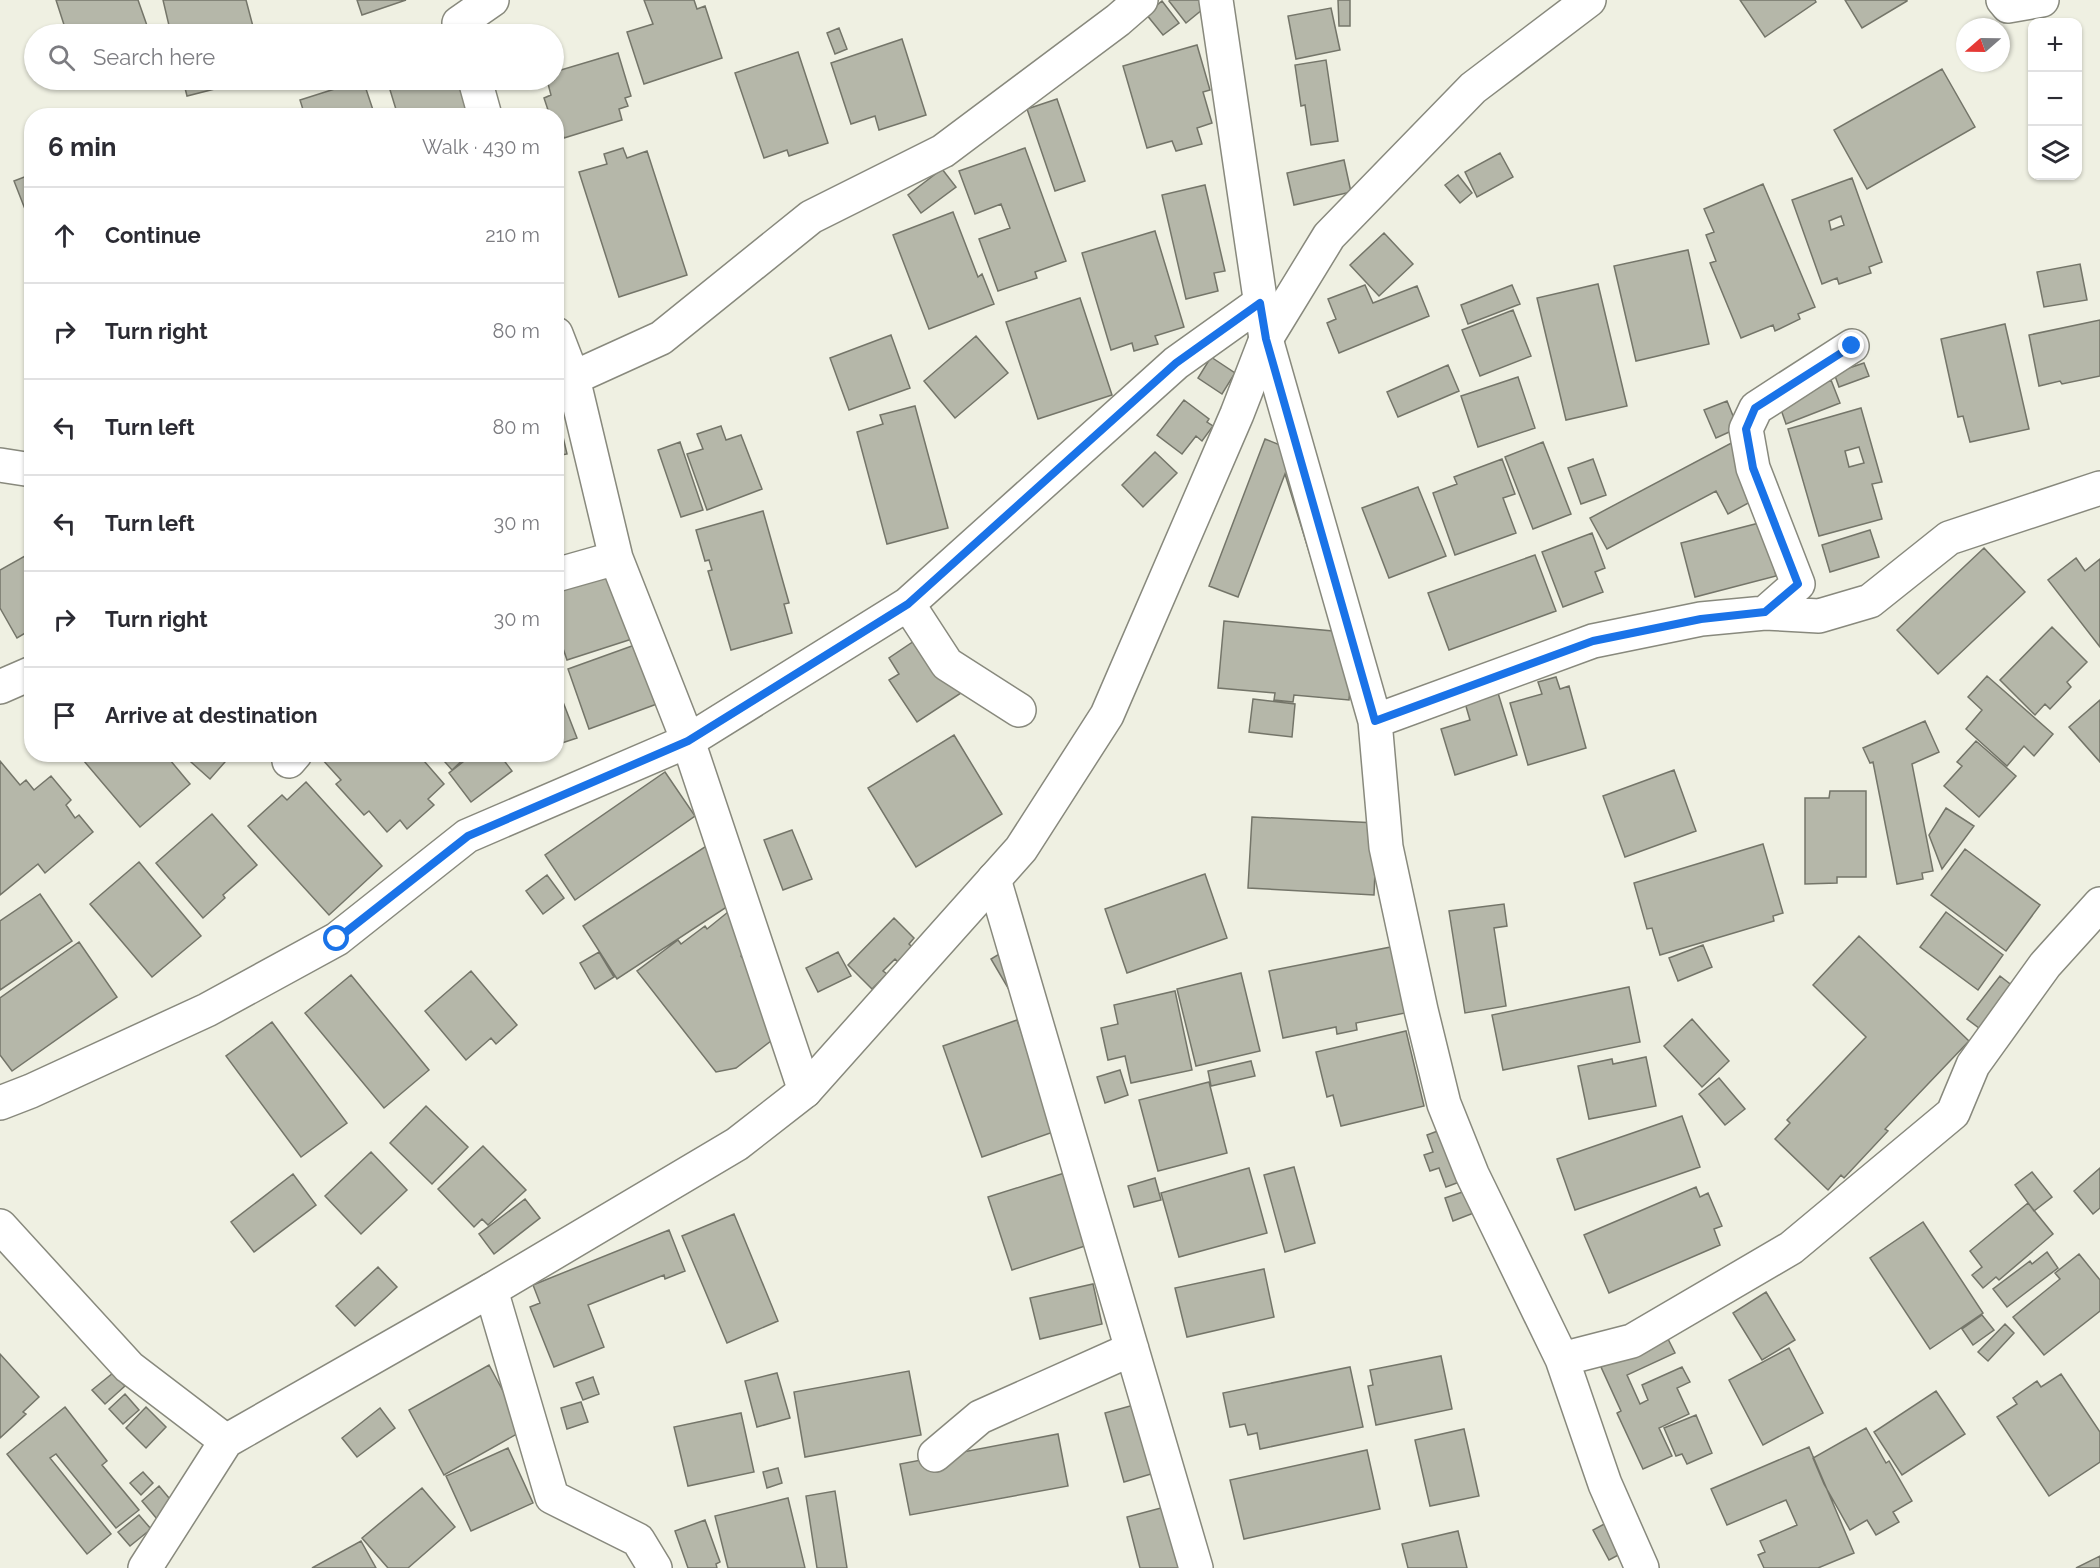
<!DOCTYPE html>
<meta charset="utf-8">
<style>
:root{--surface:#fff;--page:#f2f2f3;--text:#2b2b33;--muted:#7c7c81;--line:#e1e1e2}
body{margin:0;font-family:Raleway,sans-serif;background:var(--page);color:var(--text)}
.controls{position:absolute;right:18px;top:18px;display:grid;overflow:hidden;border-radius:12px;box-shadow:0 2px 4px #0004}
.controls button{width:54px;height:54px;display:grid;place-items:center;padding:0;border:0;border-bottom:2px solid var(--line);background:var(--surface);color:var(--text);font:30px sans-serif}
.compass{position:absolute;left:1956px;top:18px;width:54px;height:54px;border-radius:50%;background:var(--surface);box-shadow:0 2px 4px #0004;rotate:250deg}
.stop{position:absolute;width:18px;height:18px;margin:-14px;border:4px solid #1a73e8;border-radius:50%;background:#fff}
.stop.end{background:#1a73e8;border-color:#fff;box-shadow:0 2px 6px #0008}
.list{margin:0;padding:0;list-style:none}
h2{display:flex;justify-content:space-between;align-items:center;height:78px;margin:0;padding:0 24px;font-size:26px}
h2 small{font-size:20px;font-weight:400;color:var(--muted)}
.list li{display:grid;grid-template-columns:39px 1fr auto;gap:18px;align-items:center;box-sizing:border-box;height:96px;padding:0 24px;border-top:2px solid var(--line)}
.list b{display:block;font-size:22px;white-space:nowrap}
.list em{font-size:20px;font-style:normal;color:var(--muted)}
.icon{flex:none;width:33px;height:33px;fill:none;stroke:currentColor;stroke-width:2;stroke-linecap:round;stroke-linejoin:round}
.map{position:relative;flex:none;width:2100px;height:1568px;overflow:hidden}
.search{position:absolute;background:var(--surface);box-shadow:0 2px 4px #0004;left:24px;top:24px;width:540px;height:66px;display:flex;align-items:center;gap:15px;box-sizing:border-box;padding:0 21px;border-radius:33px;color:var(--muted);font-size:22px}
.panel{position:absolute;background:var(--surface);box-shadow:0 2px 4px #0004;left:24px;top:108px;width:540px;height:654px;border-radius:24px}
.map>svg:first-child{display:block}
</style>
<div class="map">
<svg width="2100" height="1568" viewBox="0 0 2100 1568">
<rect width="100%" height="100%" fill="#eff0e2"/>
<path fill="#b5b7a9" stroke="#747569" stroke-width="1.5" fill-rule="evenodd" d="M56,0h82l12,34h-83z
M163,0h83l9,34h-31v-2l-9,2h-44z
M357,0h49l-44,15z
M644,0h50l3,9 8,-3 17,52 -78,26 -17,-52 26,-8z
M1170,0h44l-28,23 -17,-22z
M1338,0h12v26h-11z
M1740,0h75l1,2 -51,35z
M1845,0h62v1l-45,27z
M1162,1l17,22 -16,12 -17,-21z
M1331,8l9,42 -44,9 -8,-43z
M839,28l8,21 -12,5 -8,-21z
M902,39l24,76 -47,15 -4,-14 -24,8 -20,-61z
M1197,45l13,45 -7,2 9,31 -15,5 5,16 -26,7 -4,-10 -25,7 -24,-82z
M798,52l30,91 -39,13 -2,-6 -23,8 -29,-85z
M618,53l13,43 -6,2 3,8 -9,3 3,11 -58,18 -6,-18h-2v-4h-6l-6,-18 7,-3 -4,-15h7v-8z
M1326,60l12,81 -27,4 -6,-40 -4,1 -6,-41z
M1942,69l33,58 -108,62 -33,-59z
M183,80h67l-63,16z
M363,80l12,36h-70l-5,-16z
M387,80h78l11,36h-78z
M1057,99l28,82 -30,10 -28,-82z
M623,148l4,10 20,-7 40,124 -68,22 -40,-125 28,-8 -3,-10z
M1025,148l41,113 -31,11 2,6 -39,13 -19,-52 31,-11 -9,-24 -26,10 -16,-43z
M1500,153l13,24 -36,20 -12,-25z
M1344,160l7,32 -57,13 -7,-32z
M942,169l14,18 -35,26 -13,-18z
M32,174v53l-18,-46z
M1458,175l14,18 -12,10 -15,-18z
M1852,178l30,84 -13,5 2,6 -32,11 -2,-6 -15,6 -30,-84zM1841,216l3,9 -13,5 -2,-9z
M1763,184l52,123 -17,7 2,5 -25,12 -2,-6 -32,13 -31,-75 6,-2 -10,-26 8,-3 -10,-23z
M1205,185l20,86 -11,2 4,18 -32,8 -24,-104z
M953,212l25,65 4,-3 12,30 -65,25 -36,-94z
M1155,231l29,96 -29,9 3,8 -24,7 -2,-8 -21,7 -29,-97z
M1384,233l29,31 -34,32 -29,-31z
M1688,250l21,94 -73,17 -22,-95z
M2080,264l7,36 -43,7 -7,-35z
M1598,284l29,122 -61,14 -29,-122z
M1365,285l8,18 44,-17 12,30 -90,37 -12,-30 9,-4 -8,-20z
M1512,285l8,19 -52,20 -7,-19z
M1080,298l32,97 -74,24 -32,-97z
M1513,310l18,46 -51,20 -18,-46z
M2100,320v56l-38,8 -2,-3 -21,5 -10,-51z
M2005,324l24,105 -59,13 -7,-26 -5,1 -17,-78z
M891,335l19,53 -61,22 -19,-52z
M976,336l32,37 -53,45 -31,-37z
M1211,357l24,16 -13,21 -24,-16z
M1864,363l5,13 -30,11 -5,-14z
M1448,365l11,26 -61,26 -11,-25z
M1518,377l17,51 -57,19 -17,-51z
M1831,380l9,23 -54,21 -8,-23z
M1184,400l25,19 -2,3 6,4 -11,15 -6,-5 -14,18 -25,-19z
M1727,401l11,27 -22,10 -12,-28z
M915,406l33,122 -61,16 -30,-112 26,-8 -3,-9z
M556,407l11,47 -11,2z
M1861,408l21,74 -10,2 10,35 -63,17 -31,-107zM1859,447l5,16 -15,4 -4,-16z
M721,426l5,14 15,-5 21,54 -55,21 -20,-56 16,-5 -6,-15z
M1265,439l30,12 30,152 -40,-129 -47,123 -29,-11z
M1737,440l28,54 -37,20 -12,-23 -109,58 -17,-31z
M680,442l23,68 -22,7 -23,-67z
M1543,442l28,72 -38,15 -28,-72z
M1155,452l22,21 -34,34 -21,-22z
M1502,459l13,35 -12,4 13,35 -61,22 -22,-62 24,-9 -3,-7z
M1593,459l13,36 -25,9 -13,-36z
M1418,487l28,69 -57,22 -27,-70z
M763,511l26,92 -5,1 8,29 -61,17 -23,-79 4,-1 -3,-10 -4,1 -9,-31z
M1763,522l13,54 -81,21 -14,-54z
M1870,530l9,27 -49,15 -8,-27z
M1592,533l13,35 -10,4 8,20 -40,15 -21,-55z
M1984,548l41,44 -87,82 -41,-44z
M32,552v77l-15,9 -17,-30v-38z
M1535,555l21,56 -107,39 -21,-57z
M2076,558l9,13 15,-12v88l-52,-67z
M611,574l21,65 -65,21 -11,-32v-37z
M1224,621l131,12 -6,67 -55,-5 -1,7 -19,-2 1,-7 -57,-5z
M2052,627l35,35 -20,20 4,5 -21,22 -5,-5 -10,11 -35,-35z
M923,635l38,58 -44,29 -28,-42 10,-6 -10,-16z
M643,642l22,59 -76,28 -21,-60z
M1987,676l66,58 -19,22 -10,-10 -17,20 -41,-37 16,-19 -14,-13z
M1556,677l4,12 9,-3 17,62 -58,17 -18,-62 32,-9 -4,-12z
M1498,693l19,62 -62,20 -14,-46 29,-9 -5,-17z
M1253,699l42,5 -3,33 -43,-5z
M2100,700v62l-31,-35z
M556,701l2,3 5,-2 14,36 -21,7z
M1925,721l14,31 -27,12 21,107 -11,2 1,6 -26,5 -24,-122 -3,1 -7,-15z
M954,735l48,79 -86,53 -48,-79z
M1976,741l40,35 -37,41 -35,-31 18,-20 -5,-4z
M78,754h87l25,30 -50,43z
M182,754h50l-22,25z
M324,754h94l26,30 -16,15 6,6 -27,24 -7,-9 -13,12 -18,-21 -5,4 -28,-31 5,-4 -20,-22z
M438,754h31l-17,16z
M473,754h26l13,17 -41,31 -22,-29z
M0,761l20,24 6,-5 8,10 17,-14 20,24 -5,5 9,13 4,-3 14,17 -48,41 -7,-9 -38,31z
M1674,770l22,61 -71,26 -22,-61z
M665,772l30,44 -120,84 -30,-45z
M306,782l76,84 -53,49 -81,-89 34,-31 5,5z
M1830,791h36v86h-29v6l-32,1v-86h24z
M1946,808l28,18 -32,43 -13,-34z
M212,814l45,51 -34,30 2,3 -22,20 -47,-55z
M1252,817l125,6 -3,72 -126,-7z
M792,830l20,49 -29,11 -19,-50z
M714,841l34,52 -131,86 -34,-53z
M1763,844l20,69 -10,3 1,5 -114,34 -8,-27 -5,1 -13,-46z
M1965,849l75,56 -34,46 -75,-56z
M139,862l62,74 -49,41 -62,-73z
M1205,874l22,64 -100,35 -22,-64z
M547,875l17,23 -21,16 -17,-23z
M40,894l32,47 -72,49v-69z
M1504,904l3,22 -13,2 12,78 -41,7 -16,-102z
M733,908l26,33 -18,15 45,57 -6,21 -44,34 -20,4 -79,-101 41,-31 3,4 24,-18 2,3z
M1946,912l57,43 -25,35 -58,-43z
M894,918l20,20 -5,6 6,6 -15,14 -5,-5 -12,12 4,3 -15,15 -24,-24z
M1859,936l110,105 -84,88 3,2 -44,47 -3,-3 -13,15 -53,-51 15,-16 -3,-3 79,-83 -53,-52z
M79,942l38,55 -105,74 -12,-16v-57z
M1014,945l17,28 -23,15 -17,-29z
M1703,945l9,22 -34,14 -9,-23z
M1391,947l14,66 -49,10 1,7 -20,4 -1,-7 -53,11 -14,-67z
M599,952l15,25 -19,12 -15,-26z
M838,952l13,24 -33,16 -12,-24z
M471,971l46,54 -21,19 -5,-6 -25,22 -41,-49z
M1241,973l19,78 -64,15 -19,-77z
M351,975l78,95 -45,38 -79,-95z
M2000,976l19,15 -32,43 -20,-15z
M1629,987l11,55 -137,28 -11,-55z
M1175,991l17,79 -61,13 -6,-27 -17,4 -7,-32 17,-4 -4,-19z
M1692,1019l37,42 -27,26 -38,-41z
M1017,1020l39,111 -74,26 -39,-111z
M272,1022l75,101 -46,34 -75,-101z
M1406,1031l18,75 -83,20 -8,-31 -6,2 -11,-45z
M1646,1057l10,49 -67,13 -11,-53 34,-7 1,5z
M1251,1061l4,15 -44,10 -3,-15z
M1120,1070l8,25 -23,8 -8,-26z
M1719,1078l26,31 -20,16 -26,-31z
M1209,1082l18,71 -69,18 -19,-71z
M426,1106l42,41 -36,37 -42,-41z
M1682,1116l18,51 -125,43 -18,-51z
M1451,1126l19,52 -24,9 -7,-19 -9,3 -6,-16 9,-3 -6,-17z
M483,1146l43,44 -38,35 -6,-6 -8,8 -36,-38z
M371,1152l36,38 -46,44 -36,-38z
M1294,1167l21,76 -30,9 -21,-77z
M1249,1168l18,65 -88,24 -18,-64z
M2100,1168v40l-7,6 -19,-23z
M1074,1170l23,72 -85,28 -24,-73z
M2032,1172l20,25 -18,14 -19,-26z
M293,1174l23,31 -62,47 -23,-30z
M1155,1178l6,22 -27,7 -6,-21z
M1477,1187l7,22 -31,12 -8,-23z
M1696,1187l4,10 8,-4 14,33 -8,3 6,16 -111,48 -25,-58z
M525,1199l15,19 -46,36 -15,-20z
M2028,1203l25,31 -54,46 -3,-3 -13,11 -11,-13 10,-8 -12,-16z
M734,1214l44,107 -51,22 -45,-107z
M1923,1222l60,91 -53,36 -60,-91z
M669,1230l16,41 -20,8 -1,-4 -76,30 16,42 -50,20 -24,-60 10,-4 -7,-18z
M2047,1252l11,16 -51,39 -14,-18 37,-28 2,3z
M2079,1254l21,26v31l-56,44 -31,-38 47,-38 -5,-6z
M378,1267l19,20 -42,39 -19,-20z
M1264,1269l10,48 -87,20 -12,-49z
M1093,1284l9,40 -62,15 -10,-41z
M1766,1292l29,48 -33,20 -29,-47z
M1982,1315l12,15 -21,15 -11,-16z
M2005,1324l9,9 -26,28 -10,-9z
M1667,1337l8,16 -48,22 13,29 8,-4 -6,-15 40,-18 8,15 -13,6 12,26 -30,14 13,28 -29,13 -26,-56 4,-2 -20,-44z
M1789,1348l34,65 -60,32 -34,-65z
M0,1354l39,43 -16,15 3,2 -26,24z
M1441,1356l11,53 -76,16 -8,-39 5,-1 -3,-15z
M489,1365l35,65 -80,45 -35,-65z
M1350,1367l13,60 -103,22 -3,-16 -9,2 -3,-11 -15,3 -7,-34z
M909,1371l12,64 -116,22 -11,-65z
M113,1373l12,13 -20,18 -13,-14z
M777,1373l13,45 -33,9 -12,-46z
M2061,1374l39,58v30l-51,34 -52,-79 20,-13 -4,-6 24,-17 4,6z
M593,1377l6,17 -16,6 -7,-17z
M1936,1391l29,43 -63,41 -28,-43z
M125,1394l14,16 -16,14 -14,-15z
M1159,1398l19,68 -54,16 -19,-69z
M581,1402l7,20 -21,7 -6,-21z
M65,1407l42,54 -5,4 37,45 -23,18 -60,-74 -6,4 61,76 -24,20 -80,-100z
M146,1407l20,20 -20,21 -20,-20z
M380,1408l15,20 -38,29 -15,-19z
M741,1413l13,59 -66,14 -14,-59z
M1696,1415l16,38 -25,11 -5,-10 -6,2 -12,-28z
M1866,1428l20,35 3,-2 23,40 -19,11 6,10 -23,13 -9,-15 -17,10 -26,-46 -11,-26z
M1464,1429l15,67 -49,10 -15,-66z
M1058,1434l10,52 -158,29 -10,-51z
M1809,1447l45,106 -36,15h-54l-6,-13 7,-3 -5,-11 37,-16 -11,-25 -59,25 -16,-36z
M508,1448l25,55 -62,28 -25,-55z
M1367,1450l13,59 -136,30 -14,-59z
M778,1468l4,15 -15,5 -4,-16z
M143,1472l10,11 -12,12 -11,-12z
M159,1486l15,18 -17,15 -15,-18z
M422,1488l33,39 -47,41h-20l-26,-30z
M835,1491l12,77h-30l-11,-72z
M788,1498l17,70h-77l-13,-52z
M1180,1503l18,65h-58l-13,-51z
M1625,1513l16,30 -32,17 -16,-30z
M139,1515l12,14 -21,17 -12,-14z
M705,1520l15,42 -4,2 1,4h-29l-13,-37z
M1458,1531l9,37h-59l-6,-24z
M361,1541l15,27h-64z
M2100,1556v12h-24z"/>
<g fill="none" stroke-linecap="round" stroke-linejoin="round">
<g stroke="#88897d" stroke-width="36">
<path id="minor" d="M1216,0l50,339 109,382 11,126 35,163 23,94 28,70 90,185 43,125 37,84
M2003,0l5,6 34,-6
M459,23l33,-23
M475,80l10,36
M556,334l17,44 43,180 72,183 117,350
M573,378l88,-40 150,-121 132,-66 175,-131 23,-20
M0,465l32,5
M556,575l60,-17
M908,604l39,60 72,46
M1765,613l33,-29 -45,-116 -7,-39 10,-21 96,-62
M0,687l32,-14
M1375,721l218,-80 108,-22 64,-6 54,3 51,-15 79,-63 151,-50
M289,761l6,-7
M994,879l202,689
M0,1103l31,-12 176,-81 130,-71 130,-103 221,-95 220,-137 268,-241 84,-60
M0,1226l129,141 97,74
M491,1290l61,207 86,43 17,28
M1562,1359l70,-18 159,-93 162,-135 20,-48 72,-100 55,-61
M935,1455l45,-38 152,-68"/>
</g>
<g stroke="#88897d" stroke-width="36">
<path id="tertiary" d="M145,1568l81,-127 265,-151 246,-146 68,-53 216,-242 86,-134 130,-301 29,-75 63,-103 144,-148 116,-88"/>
</g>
<use href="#minor" stroke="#fff" stroke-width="33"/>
<use href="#tertiary" stroke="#fff" stroke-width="33"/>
</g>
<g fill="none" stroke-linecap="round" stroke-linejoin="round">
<path stroke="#1a73e8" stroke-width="8" d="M337,939l131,-103 220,-95 220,-137 268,-241 84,-60 6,36 109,382 218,-80 108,-22 64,-7 33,-28 -45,-116 -7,-39 9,-21 97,-62"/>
</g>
</svg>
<div class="controls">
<button>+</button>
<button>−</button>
<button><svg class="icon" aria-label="layers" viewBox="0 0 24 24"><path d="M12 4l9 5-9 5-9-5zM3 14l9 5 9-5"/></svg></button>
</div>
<svg class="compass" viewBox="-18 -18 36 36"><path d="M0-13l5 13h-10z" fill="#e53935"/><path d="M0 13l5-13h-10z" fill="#7c7c81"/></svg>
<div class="stop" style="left:337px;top:939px"></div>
<div class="stop end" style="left:1852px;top:346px"></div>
<div class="search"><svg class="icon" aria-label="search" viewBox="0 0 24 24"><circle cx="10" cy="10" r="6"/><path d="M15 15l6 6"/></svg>Search here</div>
<section class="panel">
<h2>6 min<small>Walk · 430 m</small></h2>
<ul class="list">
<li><svg class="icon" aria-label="ahead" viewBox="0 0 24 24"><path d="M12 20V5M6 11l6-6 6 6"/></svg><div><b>Continue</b></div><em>210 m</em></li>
<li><svg class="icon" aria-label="right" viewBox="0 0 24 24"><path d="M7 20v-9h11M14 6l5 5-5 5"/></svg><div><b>Turn right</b></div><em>80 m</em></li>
<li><svg class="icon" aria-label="left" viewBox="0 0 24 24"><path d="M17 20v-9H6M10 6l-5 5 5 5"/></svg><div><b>Turn left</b></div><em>80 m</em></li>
<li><svg class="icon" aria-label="left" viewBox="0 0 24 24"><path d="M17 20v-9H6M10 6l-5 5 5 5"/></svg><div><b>Turn left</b></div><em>30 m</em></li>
<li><svg class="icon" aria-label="right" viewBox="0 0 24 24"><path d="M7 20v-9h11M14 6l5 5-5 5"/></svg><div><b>Turn right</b></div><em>30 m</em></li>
<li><svg class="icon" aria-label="arrive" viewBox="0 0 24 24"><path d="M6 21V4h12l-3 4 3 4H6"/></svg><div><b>Arrive at destination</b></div></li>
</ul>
</section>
</div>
